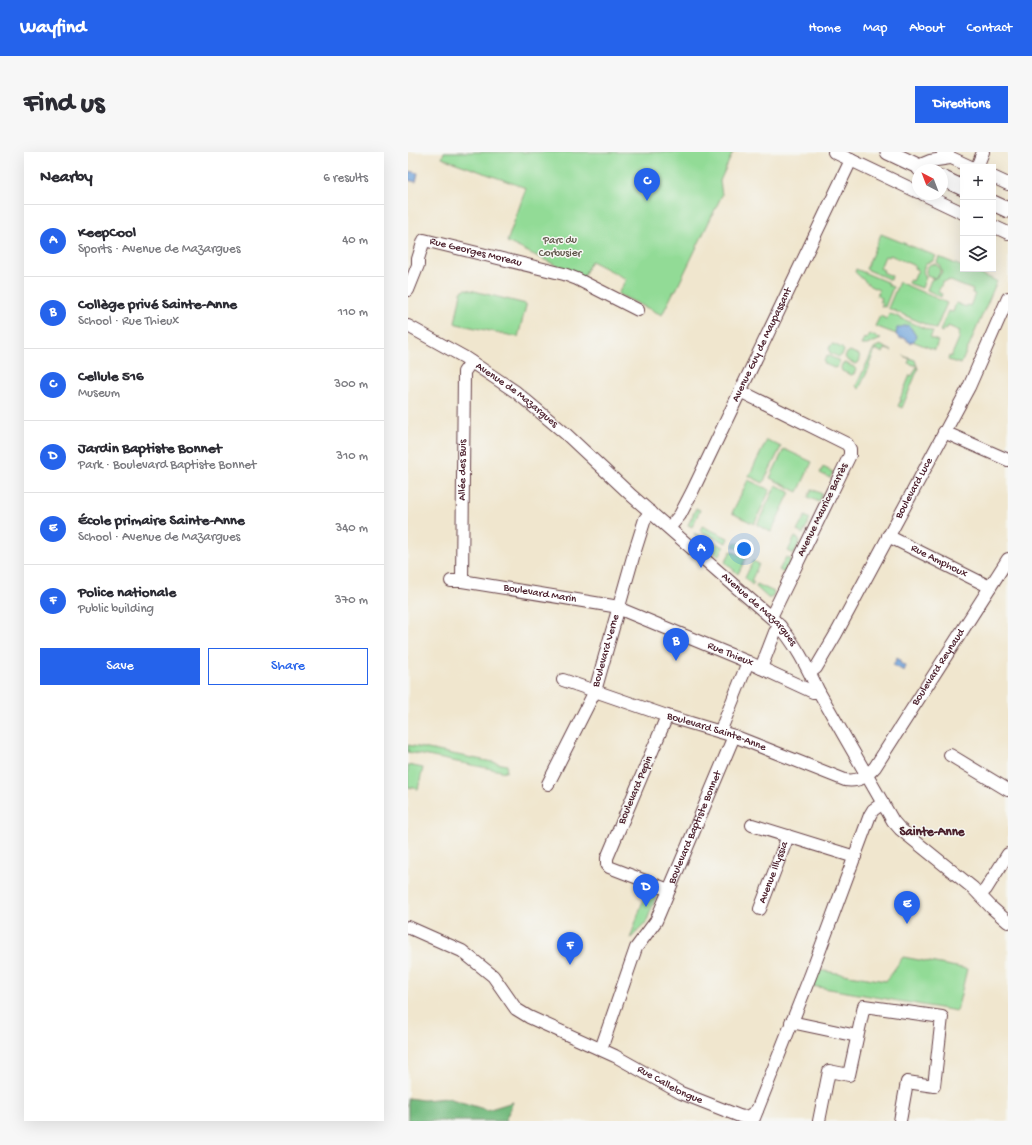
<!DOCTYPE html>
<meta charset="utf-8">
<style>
:root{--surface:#fff;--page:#f7f7f7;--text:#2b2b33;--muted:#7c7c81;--line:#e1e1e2;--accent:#2563eb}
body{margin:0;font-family:"Gochi Hand",sans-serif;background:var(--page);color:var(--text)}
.controls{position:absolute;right:12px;top:12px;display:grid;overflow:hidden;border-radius:0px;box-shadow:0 4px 16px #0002}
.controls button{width:36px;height:36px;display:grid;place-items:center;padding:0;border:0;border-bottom:1px solid var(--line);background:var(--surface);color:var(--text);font:20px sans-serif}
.compass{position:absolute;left:504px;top:12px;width:36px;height:36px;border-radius:50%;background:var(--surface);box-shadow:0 4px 16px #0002;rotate:318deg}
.you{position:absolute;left:336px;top:397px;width:14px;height:14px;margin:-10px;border:3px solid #fff;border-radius:50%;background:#1a73e8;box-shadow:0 0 0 6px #1a73e833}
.badge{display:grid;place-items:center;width:26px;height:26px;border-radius:50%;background:var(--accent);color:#fff;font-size:13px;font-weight:700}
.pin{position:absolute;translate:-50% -33px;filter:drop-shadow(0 1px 2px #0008)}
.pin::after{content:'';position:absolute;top:21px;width:14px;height:12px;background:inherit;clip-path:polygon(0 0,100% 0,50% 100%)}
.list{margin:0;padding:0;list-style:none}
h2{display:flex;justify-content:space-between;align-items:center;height:52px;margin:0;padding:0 16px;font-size:17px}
h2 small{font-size:13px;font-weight:400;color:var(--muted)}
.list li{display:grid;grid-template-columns:26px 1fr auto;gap:12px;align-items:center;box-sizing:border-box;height:72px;padding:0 16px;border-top:1px solid var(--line)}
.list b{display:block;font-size:15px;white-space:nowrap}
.list p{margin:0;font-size:13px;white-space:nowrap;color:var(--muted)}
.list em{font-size:13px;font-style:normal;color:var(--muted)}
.actions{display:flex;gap:8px;padding:12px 16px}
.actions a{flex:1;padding:9px 0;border:1px solid var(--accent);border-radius:0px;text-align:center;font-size:14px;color:var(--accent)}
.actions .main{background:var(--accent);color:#fff}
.icon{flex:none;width:22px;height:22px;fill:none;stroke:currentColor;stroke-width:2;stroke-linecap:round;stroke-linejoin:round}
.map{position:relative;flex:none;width:600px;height:969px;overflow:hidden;border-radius:0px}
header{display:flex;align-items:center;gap:24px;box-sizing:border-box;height:56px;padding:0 20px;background:var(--accent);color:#fff}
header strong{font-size:19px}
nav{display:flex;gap:22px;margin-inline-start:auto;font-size:14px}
.intro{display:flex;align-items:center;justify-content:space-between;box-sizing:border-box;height:96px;padding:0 24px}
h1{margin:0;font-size:28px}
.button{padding:10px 18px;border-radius:0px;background:var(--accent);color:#fff;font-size:14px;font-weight:700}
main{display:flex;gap:24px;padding:0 24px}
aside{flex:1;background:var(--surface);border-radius:0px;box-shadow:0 4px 16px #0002}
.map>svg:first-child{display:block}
</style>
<header>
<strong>Wayfind</strong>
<nav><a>Home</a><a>Map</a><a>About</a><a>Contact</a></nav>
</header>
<div class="intro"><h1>Find us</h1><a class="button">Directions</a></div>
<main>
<aside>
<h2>Nearby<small>6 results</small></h2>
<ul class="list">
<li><span class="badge">A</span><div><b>KeepCool</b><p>Sports · Avenue de Mazargues</p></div><em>40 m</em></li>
<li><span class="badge">B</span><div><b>Collège privé Sainte-Anne</b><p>School · Rue Thieux</p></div><em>110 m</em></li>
<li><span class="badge">C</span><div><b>Cellule 516</b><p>Museum</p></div><em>300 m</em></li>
<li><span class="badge">D</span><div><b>Jardin Baptiste Bonnet</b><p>Park · Boulevard Baptiste Bonnet</p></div><em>310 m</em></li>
<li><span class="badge">E</span><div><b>École primaire Sainte-Anne</b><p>School · Avenue de Mazargues</p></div><em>340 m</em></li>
<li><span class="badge">F</span><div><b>Police nationale</b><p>Public building</p></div><em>370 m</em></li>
</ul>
<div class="actions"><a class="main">Save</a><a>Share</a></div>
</aside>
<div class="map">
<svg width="600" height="969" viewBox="0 0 600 969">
<rect width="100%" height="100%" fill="#f6f6f2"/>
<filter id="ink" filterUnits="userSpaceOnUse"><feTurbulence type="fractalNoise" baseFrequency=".025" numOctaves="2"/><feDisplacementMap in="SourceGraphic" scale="8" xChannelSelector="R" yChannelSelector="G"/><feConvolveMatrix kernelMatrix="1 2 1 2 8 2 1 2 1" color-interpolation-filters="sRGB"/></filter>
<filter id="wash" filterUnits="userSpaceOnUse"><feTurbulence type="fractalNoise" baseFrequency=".012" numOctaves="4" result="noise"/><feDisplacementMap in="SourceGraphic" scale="16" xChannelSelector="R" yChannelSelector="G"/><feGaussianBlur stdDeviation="0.9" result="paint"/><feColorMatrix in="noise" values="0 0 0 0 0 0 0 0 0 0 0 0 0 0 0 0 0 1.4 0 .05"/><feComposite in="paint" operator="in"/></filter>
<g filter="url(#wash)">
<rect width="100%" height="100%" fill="#f0e6ce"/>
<path fill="#92db96" stroke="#6e7d60" d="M36,0h289l-13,29 2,14 -46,95 -2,1 -12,24 -44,-21 8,-15 -35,-18 -8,17 -76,-36 19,-54 -84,-30z
M473,82l55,22 -3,5 -7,2c-3,6 -4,9 0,14l-4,11 -14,-5 1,-3 4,1 5,-11 -4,-2 1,-2 -25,-11 -1,2 -4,-1 -5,12 4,2 -1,2 9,4 -1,4 -25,-11z
M531,105l24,10v2h5l29,12 -36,83 -13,-4 1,-4 2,1 9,-21 -2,-1 2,-4 -12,-5 -2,4 -2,-1 -2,3 -2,-1 8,-20 5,1 3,-9 10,4 1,-2 3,1 5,-12 -3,-1 1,-3 -25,-10 -1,2 -4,-1 -5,11 4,2 -1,3 -14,-7 4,-10 8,-4 3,-4 -2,-6 -3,-4z
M518 119a7 7 0 1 1 14 0a7 7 0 1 1-14 0Z
M448,117l33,14 -1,2 5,2 -8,20 -4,-1 2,-3 -3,-1 2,-4 -5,-2 2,-6 -9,-4 -15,-14z
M491,130l48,21 -11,26 -48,-21z
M58,137l60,15v2l-8,31 -61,-13 -2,-1 6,-30 2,-3z
M481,161l44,19 -3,6 8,3 -3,9 -23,-9 4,-5 -5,-8 -14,2 -1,4 -21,-8 5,-10 7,3z
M461,182l12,5 -14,6h-6l3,-7 3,1z
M425,192l9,4 2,3 -2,4 -3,2 -9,-4 -1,-3 1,-4z
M472,193l12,6 -7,-2 -2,4 -8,-4 -6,16 1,1 -11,23 -3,-3 18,-38z
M442,199l9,4 1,4 -1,3 -4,2 -8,-4 -2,-3 2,-4z
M421,204l9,4 1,3 -2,4 -3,1 -9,-4 -1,-3 2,-4z
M495,204l12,4 3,9 -16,39 -4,-2 3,-6 -1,-1 10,-24 2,1 5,-10 -9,-3 2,-4z
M437,211l9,4 2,3 -2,4 -3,1 -9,-4 -1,-3 1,-4z
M359,288l14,7 -18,36 -14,-7z
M376,297l28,13 -14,30 -28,-14z
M415,315l10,5 -3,6 -10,-5z
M340,328l22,10 -16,34 -22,-11z
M368,333l14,7 -19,40 -14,-7z
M404,337l10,5 -3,8 -11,-5z
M288,356l4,2 -8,17 -4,-2z
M397,364l5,3 -7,15 -6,-3z
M294,374l26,12 -2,5 -26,-12z
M286,381l30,14 -5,9 -25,-22z
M387,385l5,3 -6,14 -6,-3z
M327,390l15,7 -2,5 -15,-8z
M323,399l15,7 -8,16 -13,-12z
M378,405l5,2 -7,14 -5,-3z
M345,409l6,3 -8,17 3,1 -2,3 -7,-7z
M349,432l17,8 -2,6h-4l-12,-11z
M0,593l99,20 -1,7 -98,-20z
M0,613l15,3 -5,21 -10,-2z
M239,736l11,3 -12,32 -16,16z
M495,805l64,12 -10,42 -145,-25 6,-16 68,11z"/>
<path fill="#75bb7f" stroke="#606d55" d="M0,946l15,2 25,-2 39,12 26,-8 -8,19h-97z"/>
<path fill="#6da2da" stroke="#5c6082" d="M0,19l10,2 -2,9 -8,-2z
M500,173l3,3 5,8 -2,5 -5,2 -4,-5h-6l-3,-3 1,-7z
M489,506l3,2v3l6,3 -2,5 -11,-6z"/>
</g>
<g filter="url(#ink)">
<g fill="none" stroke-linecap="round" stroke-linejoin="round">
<g stroke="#633d43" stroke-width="14">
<g id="minor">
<path d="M426,0l84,40"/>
<path d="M535,2l28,13"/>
<path d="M569,15l6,-15"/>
<path d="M511,18l-1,-4 12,-5 20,-3"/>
<path d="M585,25l15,7"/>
<path d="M515,42l40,19"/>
<path d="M585,74l15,7"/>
<path id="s1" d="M0,138l10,-25v-6l6,-19 140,34 13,5 61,31"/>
<path id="s2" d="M0,174l56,31 52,35 50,42 66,62 144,126c19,20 31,45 43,70l74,129 7,8 73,59 19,20 16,14"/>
<path d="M332,239l107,53 3,5v6l-79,162"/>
<path d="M536,280l64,28"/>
<path id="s3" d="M261,376l11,-13 12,-23 159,-332"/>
<path id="s4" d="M480,384l102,51"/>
<path id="s5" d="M43,429h11l151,25 135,56 65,30h6"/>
<path id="s6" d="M54,429l2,-209 7,-10"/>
<path d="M353,516l14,-36 5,-6"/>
<path id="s7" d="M402,520l6,-4 20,-34 133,-247 39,-89"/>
<path id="s8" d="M155,528l104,36 67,20 111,44c14,2 21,-3 30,-13l133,-208"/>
<path d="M259,564l-60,142v6l2,3 60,23"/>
<path d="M312,580l28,-70"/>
<path d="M542,603l58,35"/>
<path id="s9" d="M140,632l47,-93 38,-134 12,-38 6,-7"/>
<path d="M344,673l103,32"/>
<path d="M572,743l6,-6 22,-35"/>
<path id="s10" d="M352,757l28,-73"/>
<path id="s11" d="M0,775l54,24 31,25 23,33 13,8 86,39 66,37 61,24 7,-1 8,-6"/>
<path d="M383,870l66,14"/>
<path id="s12" d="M193,897l35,-101 20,-27 78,-185"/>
<path d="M346,966l57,-144 59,-159 3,-5 10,-7"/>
<path d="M411,969l10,-50 20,4 15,-69 78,11 -8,69 -27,-4 -7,39"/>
</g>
</g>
<g stroke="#633d43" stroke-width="17">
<path id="major" d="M480,0l38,18
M534,26l21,10
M585,51l15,7"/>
</g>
<use href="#minor" stroke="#fff" stroke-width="12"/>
<use href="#major" stroke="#fff" stroke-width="15"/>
</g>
</g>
<g text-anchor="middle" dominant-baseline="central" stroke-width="3" stroke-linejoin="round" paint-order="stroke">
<g font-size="11" fill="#60574b" stroke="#f6f6f2">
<text x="152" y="89">Parc du<tspan x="152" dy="13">Corbusier</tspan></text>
</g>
<g font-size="11" fill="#4a1f2b" stroke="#f6f6f2">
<text stroke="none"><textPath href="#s1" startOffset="106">Rue Georges Moreau</textPath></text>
<text stroke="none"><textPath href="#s3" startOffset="206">Avenue Guy de Maupassant</textPath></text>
<text stroke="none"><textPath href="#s2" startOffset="129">Avenue de Mazargues</textPath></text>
<text stroke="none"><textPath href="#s6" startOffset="111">Allée des Buis</textPath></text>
<text stroke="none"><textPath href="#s7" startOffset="212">Boulevard Luce</textPath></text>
<text transform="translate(415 358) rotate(-64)">Avenue Maurice Barrès</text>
<text stroke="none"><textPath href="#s4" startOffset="57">Rue Amphoux</textPath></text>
<text stroke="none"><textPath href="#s5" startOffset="90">Boulevard Marin</textPath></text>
<text stroke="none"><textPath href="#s2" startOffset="453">Avenue de Mazargues</textPath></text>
<text stroke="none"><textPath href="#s9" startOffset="146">Boulevard Verne</textPath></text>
<text stroke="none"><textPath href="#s5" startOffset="291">Rue Thieux</textPath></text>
<text stroke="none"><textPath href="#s8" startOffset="452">Boulevard Reynaud</textPath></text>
<text stroke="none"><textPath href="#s8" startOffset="162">Boulevard Sainte-Anne</textPath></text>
<text transform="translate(228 638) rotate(-67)">Boulevard Pepin</text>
<text stroke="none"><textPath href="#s12" startOffset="242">Boulevard Baptiste Bonnet</textPath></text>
<text stroke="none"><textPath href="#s10" startOffset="39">Avenue Illyssia</textPath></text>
<text stroke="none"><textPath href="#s11" startOffset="311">Rue Callelongue</textPath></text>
</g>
<g font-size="13" font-weight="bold" fill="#4a1f2b" stroke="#f6f6f2">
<text x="524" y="680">Sainte-Anne</text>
</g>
</g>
</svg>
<div class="controls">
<button>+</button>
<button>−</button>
<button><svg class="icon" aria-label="layers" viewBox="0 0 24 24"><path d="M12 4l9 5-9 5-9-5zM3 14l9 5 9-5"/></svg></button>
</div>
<svg class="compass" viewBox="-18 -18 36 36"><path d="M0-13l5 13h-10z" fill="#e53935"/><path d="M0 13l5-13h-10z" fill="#7c7c81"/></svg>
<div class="you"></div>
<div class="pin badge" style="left:293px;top:416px">A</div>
<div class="pin badge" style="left:268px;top:509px">B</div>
<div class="pin badge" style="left:239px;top:49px">C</div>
<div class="pin badge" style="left:238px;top:755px">D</div>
<div class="pin badge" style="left:499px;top:772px">E</div>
<div class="pin badge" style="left:162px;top:813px">F</div>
</div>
</main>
